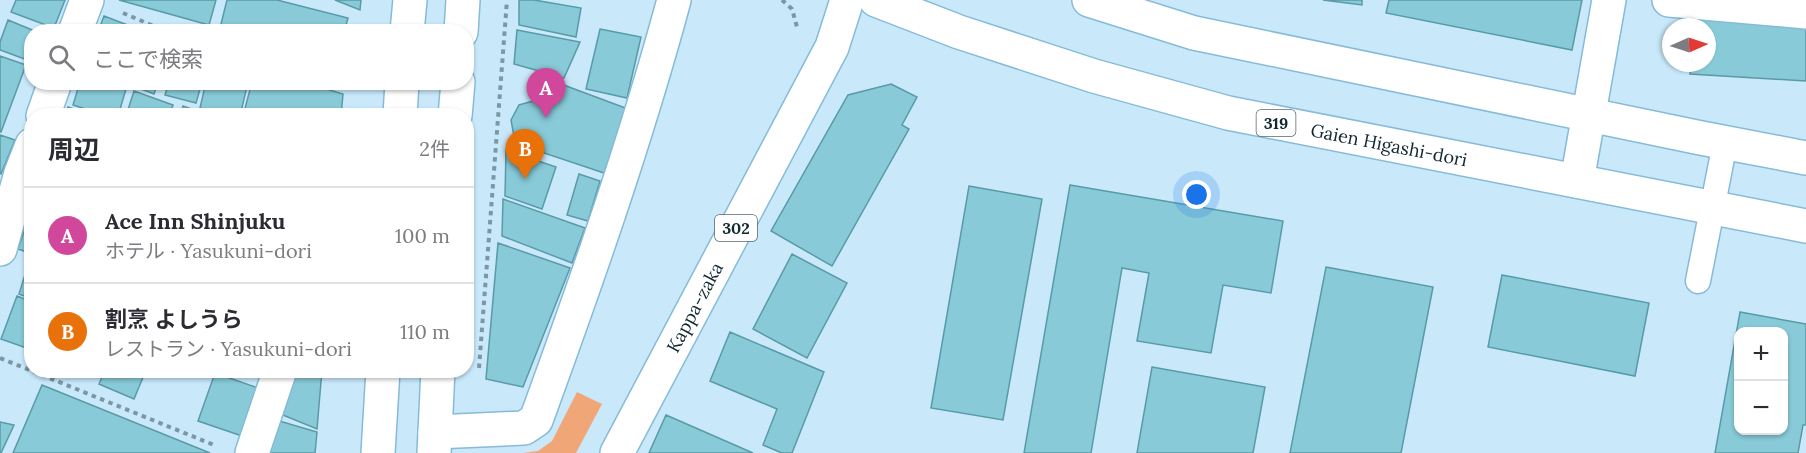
<!DOCTYPE html>
<html lang="ja">
<meta charset="utf-8">
<style>
:root{--surface:#fff;--page:#f7f7f7;--text:#2b2b33;--muted:#7c7c81;--line:#e1e1e2;--accent:#2563eb}
body{margin:0;font-family:Lora,"Noto Sans JP",serif;background:var(--page);color:var(--text)}
.controls{position:absolute;right:18px;bottom:18px;display:grid;overflow:hidden;border-radius:12px;box-shadow:0 2px 4px #0004}
.controls button{width:54px;height:54px;display:grid;place-items:center;padding:0;border:0;border-bottom:2px solid var(--line);background:var(--surface);color:var(--text);font:30px sans-serif}
.compass{position:absolute;left:1662px;top:18px;width:54px;height:54px;border-radius:50%;background:var(--surface);box-shadow:0 2px 4px #0004;rotate:87deg}
.you{position:absolute;left:1197px;top:195px;width:21px;height:21px;margin:-15px;border:4px solid #fff;border-radius:50%;background:#1a73e8;box-shadow:0 0 0 9px #1a73e833}
.badge{display:grid;place-items:center;width:39px;height:39px;border-radius:50%;background:var(--accent);color:#fff;font-size:20px;font-weight:700}
.pin{position:absolute;translate:-50% -50px;filter:drop-shadow(0 2px 3px #0008)}
.pin::after{content:'';position:absolute;top:32px;width:21px;height:18px;background:inherit;clip-path:polygon(0 0,100% 0,50% 100%)}
.list{margin:0;padding:0;list-style:none}
h2{display:flex;justify-content:space-between;align-items:center;height:78px;margin:0;padding:0 24px;font-size:26px}
h2 small{font-size:20px;font-weight:400;color:var(--muted)}
.list li{display:grid;grid-template-columns:39px 1fr auto;gap:18px;align-items:center;box-sizing:border-box;height:96px;padding:0 24px;border-top:2px solid var(--line)}
.list b{display:block;font-size:22px;white-space:nowrap}
.list p{margin:0;font-size:20px;white-space:nowrap;color:var(--muted)}
.list em{font-size:20px;font-style:normal;color:var(--muted)}
.icon{flex:none;width:33px;height:33px;fill:none;stroke:currentColor;stroke-width:2;stroke-linecap:round;stroke-linejoin:round}
.map{position:relative;flex:none;width:1806px;height:453px;overflow:hidden}
.search{position:absolute;background:var(--surface);box-shadow:0 2px 4px #0004;left:24px;top:24px;width:450px;height:66px;display:flex;align-items:center;gap:15px;box-sizing:border-box;padding:0 21px;border-radius:24px;color:var(--muted);font-size:22px}
.panel{position:absolute;background:var(--surface);box-shadow:0 2px 4px #0004;left:24px;top:108px;width:450px;height:270px;border-radius:24px}
.map>svg:first-child{display:block}
</style>
<div class="map">
<svg width="1806" height="453" viewBox="0 0 1806 453">
<rect width="100%" height="100%" fill="#c9e9fb"/>
<path fill="#f1a677" d="M577,392l25,12 -26,49h-53l15,-2 14,-10z"/>
<path fill="#88cad8" stroke="#599aa7" stroke-width="1.5" fill-rule="evenodd" d="M16,0h49l-11,28 -43,-16z
M119,0h97l-7,25z
M227,0h50l71,18 -4,14h-125z
M335,0h26l-1,10z
M519,0h15l47,8 -5,29 -57,-12z
M1323,0h39v5z
M1389,0h193l-10,50 -186,-37z
M104,16l42,16h-48z
M1694,16l112,7v58l-116,-7 1,-11h16v-36h-14z
M8,20l29,12h-5v24l-2,5 -30,-11v-8z
M600,29l41,8 -14,61 -41,-9z
M517,30l63,12 -16,36 -50,-14z
M0,56l26,9 -25,67h-1z
M80,82h27l19,7 -8,27h-10l-35,-11z
M123,82h35l-4,12z
M169,82h33l-6,21 -31,-8z
M206,82h42l-8,34h-14l-26,-8z
M252,82h51l40,12 -2,22h-98z
M561,84l67,25 -24,64 -60,-20 -2,-9 -15,1 -13,-9 -3,-16 8,-15 14,-4 14,7 1,-21z
M891,84l26,13 -15,28 7,4 -77,137 -61,-35 77,-136z
M134,91l39,14 -4,11h-43z
M183,106l28,10h-31z
M68,107l24,9h-26z
M0,135l15,5 -14,34 -1,-1z
M506,150l50,17 -14,42 -37,-13z
M579,174l21,7 -12,40 -21,-6z
M1070,185l213,36 -12,72 -48,-8 -12,68 -74,-12 12,-68 -27,-5 -31,185h-67z
M969,186l73,13 -39,221 -72,-12z
M503,199l82,29 -13,35 -70,-27z
M32,208v46l-14,-5z
M498,243l72,25 -47,119 -37,-8z
M792,254l55,29 -40,75 -54,-29z
M28,265l4,1v33l-13,-5z
M1326,267l107,20 -32,166h-111z
M1502,275l147,28 -14,73 -147,-29z
M17,296l15,6v48l-31,-11z
M1740,312l66,12v101h-3l-5,28h-83zM1738,332h46v98h-46z
M730,332l94,40 -32,81h-10l-19,-8 14,-36 -67,-28z
M1152,367l113,20 -12,66h-116z
M105,370h41l-12,29 -35,-15z
M293,370h29l-5,59 -39,-16z
M215,373l43,15 -16,48 -44,-15z
M42,385l168,68h-197z
M666,415l87,38h-104z
M276,420l41,12 -2,21h-49z
M0,422l14,3 -13,28h-1z"/>
<g fill="none" stroke-linecap="round" stroke-linejoin="round">
<g stroke="#86bbd8" stroke-width="27">
<path id="lane" d="M1698,281l27,-138"/>
</g>
<g stroke="#86bbd8" stroke-width="36">
<path id="street" d="M1669,0l137,12
M75,32l12,-32
M43,116l12,-34
M1577,181l32,-181
M0,249l21,-76 11,-28
M435,432l89,-4 12,-8c51,-140 99,-276 138,-420
M252,453l28,-83"/>
</g>
<g stroke="#86bbd8" stroke-width="36">
<g id="primary">
<path id="s1" d="M876,0l83,32 135,44 134,37 578,113"/>
<path d="M1089,0l105,33 507,105 105,20"/>
<path d="M407,32l3,-32"/>
<path d="M461,32l2,-32"/>
<path d="M400,116l2,-34"/>
<path d="M455,116l3,-34"/>
<path d="M378,453l5,-83"/>
<path d="M434,453l4,-83"/>
<path id="s2" d="M617,453l215,-406 15,-47"/>
</g>
</g>
<path stroke="#7b97a6" stroke-width="4" stroke-dasharray="4.5 4.5" stroke-linecap="butt" d="M782,0l10,9 5,18
M123,13l45,19
M0,358l214,87
M479,368l28,-368"/>
<use href="#lane" stroke="#fff" stroke-width="24"/>
<use href="#street" stroke="#fff" stroke-width="33"/>
<use href="#primary" stroke="#fff" stroke-width="33"/>
</g>
<g text-anchor="middle" dominant-baseline="central" stroke-width="5" stroke-linejoin="round" paint-order="stroke">
<g fill="#fff" stroke="#58676f" stroke-width="1.5">
<rect x="1256.5" y="110" width="39" height="26" rx="4.5"/>
<rect x="715" y="215" width="42" height="26" rx="4.5"/>
</g>
<g font-size="16" font-weight="bold" fill="#102631">
<text x="1276" y="123">319</text>
<text x="736" y="228">302</text>
</g>
<g font-size="18" fill="#102631" stroke="#fff">
<text stroke="none"><textPath href="#s1" startOffset="534">Gaien Higashi-dori</textPath></text>
<text stroke="none"><textPath href="#s2" startOffset="165">Kappa-zaka</textPath></text>
</g>
</g>
</svg>
<div class="controls">
<button>+</button>
<button>−</button>
</div>
<svg class="compass" viewBox="-18 -18 36 36"><path d="M0-13l5 13h-10z" fill="#e53935"/><path d="M0 13l5-13h-10z" fill="#7c7c81"/></svg>
<div class="you"></div>
<div class="pin badge" style="left:546px;top:118px;background:#d1479c">A</div>
<div class="pin badge" style="left:525px;top:179px;background:#e8710a">B</div>
<div class="search"><svg class="icon" aria-label="search" viewBox="0 0 24 24"><circle cx="10" cy="10" r="6"/><path d="M15 15l6 6"/></svg>ここで検索</div>
<section class="panel">
<h2>周辺<small>2件</small></h2>
<ul class="list">
<li><span class="badge" style="background:#d1479c">A</span><div><b>Ace Inn Shinjuku</b><p>ホテル · Yasukuni-dori</p></div><em>100 m</em></li>
<li><span class="badge" style="background:#e8710a">B</span><div><b>割烹 よしうら</b><p>レストラン · Yasukuni-dori</p></div><em>110 m</em></li>
</ul>
</section>
</div>
